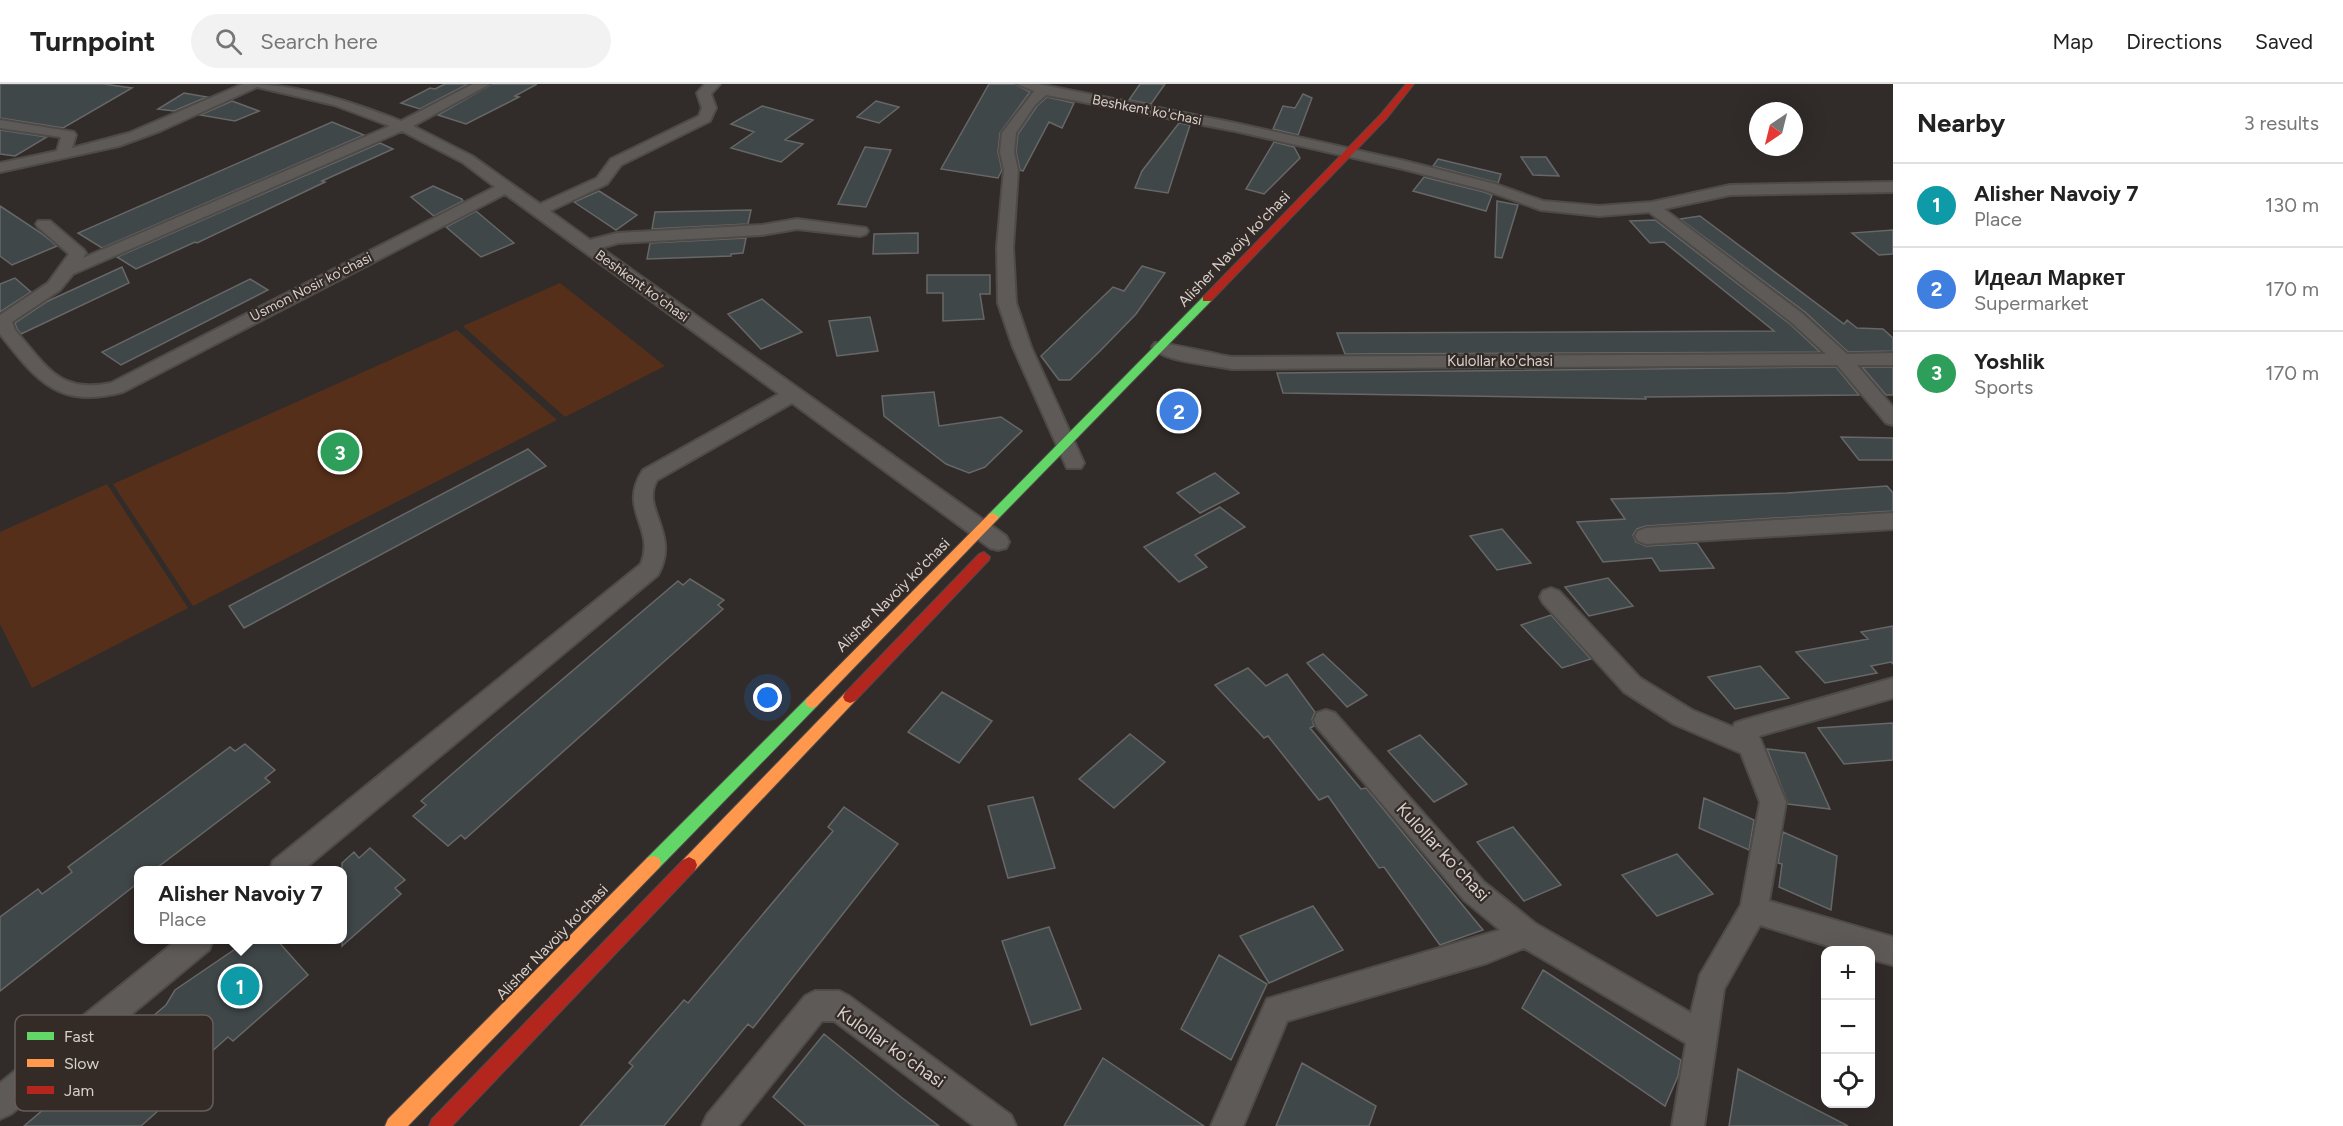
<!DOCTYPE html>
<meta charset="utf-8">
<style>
:root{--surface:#fff;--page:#f2f2f2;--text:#222;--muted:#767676;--line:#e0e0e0;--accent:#595756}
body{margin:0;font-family:Figtree,sans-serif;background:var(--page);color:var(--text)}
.controls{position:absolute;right:18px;bottom:18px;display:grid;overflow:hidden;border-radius:12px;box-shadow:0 6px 24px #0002}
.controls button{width:54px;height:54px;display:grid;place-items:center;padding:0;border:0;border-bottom:2px solid var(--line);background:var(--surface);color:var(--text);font:30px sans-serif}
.compass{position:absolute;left:1749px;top:18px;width:54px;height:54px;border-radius:50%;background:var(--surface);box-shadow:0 6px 24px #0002;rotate:215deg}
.you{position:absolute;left:768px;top:614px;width:21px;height:21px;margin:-15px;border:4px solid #fff;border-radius:50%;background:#1a73e8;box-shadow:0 0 0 9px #1a73e833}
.badge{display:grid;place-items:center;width:39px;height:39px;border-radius:50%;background:var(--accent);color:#fff;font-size:20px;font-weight:700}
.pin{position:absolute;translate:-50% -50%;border:3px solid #fff;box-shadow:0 2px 6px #0006}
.popup{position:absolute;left:134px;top:782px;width:213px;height:78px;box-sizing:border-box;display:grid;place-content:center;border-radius:12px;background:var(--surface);filter:drop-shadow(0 2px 4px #0005);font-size:20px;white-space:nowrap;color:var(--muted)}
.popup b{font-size:22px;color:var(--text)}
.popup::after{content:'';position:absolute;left:50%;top:100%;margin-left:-12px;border:12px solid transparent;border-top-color:var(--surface)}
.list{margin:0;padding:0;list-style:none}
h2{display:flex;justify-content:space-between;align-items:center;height:78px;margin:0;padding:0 24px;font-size:26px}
h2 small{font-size:20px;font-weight:400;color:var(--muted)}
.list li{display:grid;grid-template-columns:39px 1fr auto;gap:18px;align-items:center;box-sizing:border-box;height:84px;padding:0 24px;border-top:2px solid var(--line)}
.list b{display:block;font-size:22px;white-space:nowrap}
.list p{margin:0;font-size:20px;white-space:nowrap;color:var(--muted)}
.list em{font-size:20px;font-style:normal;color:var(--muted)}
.icon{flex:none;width:33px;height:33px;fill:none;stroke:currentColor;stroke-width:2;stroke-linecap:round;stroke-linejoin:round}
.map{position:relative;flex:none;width:1893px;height:1042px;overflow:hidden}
header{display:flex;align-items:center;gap:36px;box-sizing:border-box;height:84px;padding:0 30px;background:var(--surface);border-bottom:2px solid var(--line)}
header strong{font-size:28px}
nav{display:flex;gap:33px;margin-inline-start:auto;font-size:21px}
.search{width:420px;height:54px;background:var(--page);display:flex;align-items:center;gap:15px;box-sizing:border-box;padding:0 21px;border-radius:33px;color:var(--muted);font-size:22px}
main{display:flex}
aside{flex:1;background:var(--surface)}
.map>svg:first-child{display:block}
</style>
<header>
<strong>Turnpoint</strong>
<div class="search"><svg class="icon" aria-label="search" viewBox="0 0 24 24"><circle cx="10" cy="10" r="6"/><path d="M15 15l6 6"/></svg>Search here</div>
<nav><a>Map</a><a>Directions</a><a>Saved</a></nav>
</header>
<main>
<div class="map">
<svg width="1893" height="1042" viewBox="0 0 1893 1042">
<rect width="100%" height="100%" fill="#312c2a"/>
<path fill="#562f1a" d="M560,199l105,83 -100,51 -102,-91z
M457,246l100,90 -364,186 -80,-122z
M107,400l81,124 -156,80 -32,-64v-92z"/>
<path fill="#404749" stroke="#676767" stroke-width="1.5" d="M0,0h104l28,4 -69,40 -63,-10z
M445,0h23l-48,25 -19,-6 29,-15 5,1z
M492,0h45l-22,12 4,1 -53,27 -28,-9z
M989,0h26l15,8 -30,41 -2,19 4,18 -4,8 -57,-9z
M1140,0h25l-14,20 -22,-4z
M184,9l23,4 -33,14 -16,-2z
M1303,10l9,4 -14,37 -25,-6 10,-23 12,2z
M1047,13l27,6 -12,25 -13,-6 -26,49 -3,-1 -4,-18 2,-18 19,-28z
M232,17l27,10 -24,10 -35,-6z
M876,17l23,6 -20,16 -22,-6z
M762,22l51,14 -28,20 18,4 -22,18 -50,-14 23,-16 -23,-8z
M332,38l32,13 -262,113 -24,-15z
M1179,39l11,2 -22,68 -33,-5 7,-17z
M0,46l47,7 -32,19 -15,-2z
M1274,58l20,5 6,11 -36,36 -18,-5z
M380,59l13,6 -71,32 3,1 -128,61 -2,-1 -59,27 -19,-12z
M865,63l26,3 -25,57 -28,-3z
M1521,73h25l13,19 -26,-1z
M1438,75l63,15 -3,9 -65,-17z
M1424,93l60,15 8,3 -6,16 -73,-20z
M433,102l29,13 1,2 -29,15 -23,-19z
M599,107l38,24 -21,15 -42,-28z
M1497,117l21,4 -16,53 -7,-1z
M0,122l41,27 16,13 -45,19 -12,-9z
M751,126l-3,14 -96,5 3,-17z
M476,127l38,32 -33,14 -35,-30z
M1700,132l144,108 3,-4 10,8 26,1 10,9v13l-45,1 -43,-40 -125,-93z
M1655,136l135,104 30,28 -475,2 -8,-21 437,-2 -110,-89 -14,1 -20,-22z
M1893,146v24l-14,1 -27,-22z
M918,149v20l-45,1 1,-20z
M746,154l-3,15 -12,1v2l-84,3 3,-16z
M1142,182l23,7 -29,41 -36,37 -30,29h-11l-18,-24 72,-69 11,4z
M122,183l7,16 -108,51 -4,-5 -2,-6 33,-22z
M927,191h63v19h-10l4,25 -41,2v-28h-16z
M15,194l16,14 -31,20v-28z
M250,195l18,11 -147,75 -19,-13z
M762,215l40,33 -41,17 -33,-35z
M870,233l8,34 -41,5 -8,-35z
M1836,283l23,28 -214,2 1,2 -363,-6 -6,-20z
M1862,283h31v28h-7z
M934,308l5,34 62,-9 21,14 -37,36 -16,6 -23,-9 -62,-48 -2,-20z
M1841,353l52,1v22h-34z
M528,365l18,17 -302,162 -15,-22z
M1215,389l24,20 -39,20 -23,-20z
M1887,402l6,7v18l-247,15 -9,3 -4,6 3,7 10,4 51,-3 17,25 -54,3 -8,-13 -49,4 -26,-40 48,-3 -14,-20 176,-6z
M1220,423l25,20 -50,28 12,12 -28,15 -35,-35z
M1502,445l29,34 -34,7 -27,-34z
M1608,494l25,28 -44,10 -24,-29z
M690,495l34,21 -6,5 5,4 -258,230 -4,-4 -13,11 -35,-30 13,-11 -5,-4 76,-66 181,-154 5,4z
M1551,531l40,44 -29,9 -41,-43z
M1893,542v38l-2,-2 -20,4 6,7 -52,10 -29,-31 72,-13 -7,-7z
M1323,570l44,41 -20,12 -40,-44z
M1760,582l29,32 -54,11 -27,-32z
M1248,584l18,18 21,-12 28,38 -3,7 2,7 -4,2 51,61 5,-1 117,142 -43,15 -56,-78 -5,1 -51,-72 -9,4 -51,-64 -4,2 -49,-53z
M942,608l50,29 -33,42 -51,-31z
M1893,639v37l-49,4 -26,-36z
M1130,650l35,28 -51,46 -35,-29z
M1420,651l47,49 -33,18 -46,-51z
M245,660l30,26 -10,8 5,4 -116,88h-16v13l-138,108v-74l38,-28 4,5 30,-22 -4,-5 96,-71 66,-49 5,4z
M1767,665l38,4 25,56 -42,-5z
M1033,713l22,71 -47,10 -20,-72z
M1704,714l50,22 -5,30 -50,-22z
M844,723l54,37 -145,184 -5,-4 -84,102h-84l53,-60 -4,-3 55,-63 4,3 145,-172 -5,-4z
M1513,743l48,58 -37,16 -47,-59z
M1783,748l54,24 -6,54 -52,-23 3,-23 -4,-1z
M370,764l35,32 -10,8 6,6 -59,52v-83l12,-11 5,6z
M1677,770l36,40 -56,22 -35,-41z
M1313,822l30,44 -74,33 -29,-47z
M1049,843l32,82 -50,16 -29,-84z
M250,855h26l32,36 -75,66 -5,-4 -28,25 6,6 -65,58h-117l142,-121 9,-15z
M1219,871l48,29 -36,76 -50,-31z
M1543,886l138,90 -3,16 -13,30 -143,-98z
M824,950l77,63 38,29h-133l-33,-29z
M1103,974l101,68h-140z
M1302,979l74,43 -7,20h-93z
M1738,985l110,57h-119z"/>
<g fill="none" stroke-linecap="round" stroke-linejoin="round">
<g stroke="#4e4a48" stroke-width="4">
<path id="street" d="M243,0c56,0 106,17 158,37l72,-37h17l-77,42 59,30 68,48 57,-26 14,-19 88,-43 3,-8 -5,-15 8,-9h15l-9,10 5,14 -6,13 -89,44 -14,19 -57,27 40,29 27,-7 145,-8 35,-6 69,9 2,3 -2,3 -6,2 -63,-7 -35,6 -144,8 -17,5 405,288 3,6 -3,6 -8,2 -8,-2 -198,-145 -135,77c-17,29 24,53 1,95l-355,295h-33l3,-9 368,-297c15,-37 -24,-54 2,-94l136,-76 -274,-200 -382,198c-65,17 -86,-11 -123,-58v-19l48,-32 21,-29 -31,-27 -2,-3 2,-3h12l34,29 2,3 -3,5 307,-132 -56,-21 -77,-18 -97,44 -41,15 -119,26v-9l57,-12 4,-14 -61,-9v-8l74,12 2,3 -4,13 57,-15zM402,47l60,31 33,25 -384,196c-53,11 -65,-18 -96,-53l-3,-8 48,-32 13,-16z
M1017,0h21l197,39 170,38 90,23 48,17 56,5 53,-4 78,-17 163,-3v10l-163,3 -66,14 139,105 44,40 46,-1v12h-36l36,42v18l-7,-2 -49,-58 -605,4c-18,-4 -69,-7 -80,-22l3,-4c7,-2 63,12 77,14l594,-3 -35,-32 -142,-110 -50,4 -58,-6 -56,-20 -82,-21 -168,-38 -189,-36 -11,10 -19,28 -2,19 4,18 -5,77 3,56 15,44 53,116 -3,5h-14l-54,-121 -15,-44 -1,-56 7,-77 -4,-18 2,-19 32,-42z
M1893,429v16l-247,15 -8,-3 -3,-5 3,-5 8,-3z
M1551,504l8,3 81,87 52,32 41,17 2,-4 9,-3 149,-42v20l-134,38 27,66 -17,99 124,36v28l-23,-6v-9h-29l-81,-25 -36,64 -20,137h-32l14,-83 -162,-95 -37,15 -200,58 -44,105h-32l56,-127 233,-69 -36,-30 -147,-173 -3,-7 3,-7 9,-3 9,3 149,169 52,42 155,89 9,-38 41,-70 19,-103 -19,-49 -67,-29 -50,-32 -81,-89 -3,-6 3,-6z
M177,856h36l-4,10 -198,164 -11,5v-36z
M815,907h24l10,5 162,119 5,11h-42l-140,-105h-12l-84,105h-36l5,-11 98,-119z"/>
</g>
<g stroke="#4e4a48" stroke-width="2">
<path id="fast" d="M1207,212l5,3 -1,2 -214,219h-8l-2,-3 2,-3 214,-217z
M812,612l5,2 2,4 -2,4 -158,162 -6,2 -6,-2 -2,-5 2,-5 160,-160z"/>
</g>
<g stroke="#4e4a48" stroke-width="2">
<path id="slow" d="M993,429l6,4 -2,3 -180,186 -5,2 -5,-2 -2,-4 2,-4 182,-184z
M850,607l5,2 2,4 -2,4 -160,169 -6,3 -6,-3 -2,-5 2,-5 162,-167z
M653,772l6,2 2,5 -2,5 -251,258h-23l3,-7 259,-261z"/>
</g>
<g stroke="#4e4a48" stroke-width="2">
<path id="jam" d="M1406,0h8l-27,34 -176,183h-8v-4l178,-183z
M984,468l6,5 -1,3 -134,141 -5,2 -5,-2 -2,-4 2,-4 134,-139z
M689,773l6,3 2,5 -2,5 -243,256h-23l3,-7 251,-259z"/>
</g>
<use href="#street" fill="#5d5a58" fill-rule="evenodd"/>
<use href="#fast" fill="#63d668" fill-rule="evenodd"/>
<use href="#slow" fill="#ff974d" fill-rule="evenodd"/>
<use href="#jam" fill="#b3261e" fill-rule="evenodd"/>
</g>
<g text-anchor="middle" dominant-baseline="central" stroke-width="4.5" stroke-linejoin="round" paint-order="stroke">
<g font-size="14" fill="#d7d1ce" stroke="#342b27">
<text transform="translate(1147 26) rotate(11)">Beshkent ko'chasi</text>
<text transform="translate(642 202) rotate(36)">Beshkent ko'chasi</text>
<text transform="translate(311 203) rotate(-27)">Usmon Nosir ko'chasi</text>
</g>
<g font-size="15" fill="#d7d1ce" stroke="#342b27">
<text transform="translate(1234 165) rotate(-46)">Alisher Navoiy ko'chasi</text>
<text x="1500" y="277">Kulollar ko'chasi</text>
<text transform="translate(893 511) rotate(-45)">Alisher Navoiy ko'chasi</text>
<text transform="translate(552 858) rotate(-46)">Alisher Navoiy ko'chasi</text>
</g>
<g font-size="18" fill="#d7d1ce" stroke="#342b27">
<text transform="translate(1443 768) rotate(47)">Kulollar ko'chasi</text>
<text transform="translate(891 963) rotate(35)">Kulollar ko'chasi</text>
</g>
</g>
<rect x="15" y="931" width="198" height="96" rx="9" fill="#342b27" stroke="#655d59" stroke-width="1.5"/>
<rect x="27" y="948" width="27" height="8" fill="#63d668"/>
<rect x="27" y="975" width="27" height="8" fill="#ff974d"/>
<rect x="27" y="1002" width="27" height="8" fill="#b3261e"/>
<g font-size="16" fill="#d7d1ce">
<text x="64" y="958">Fast</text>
<text x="64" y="985">Slow</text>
<text x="64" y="1012">Jam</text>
</g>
</svg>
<div class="controls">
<button>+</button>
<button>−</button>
<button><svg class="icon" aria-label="locate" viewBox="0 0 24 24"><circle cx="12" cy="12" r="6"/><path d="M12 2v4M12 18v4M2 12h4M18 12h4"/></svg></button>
</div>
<svg class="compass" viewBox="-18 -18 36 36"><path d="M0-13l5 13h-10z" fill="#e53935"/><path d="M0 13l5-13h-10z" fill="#767676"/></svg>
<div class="you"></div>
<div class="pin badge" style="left:240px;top:902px;background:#0f9aa8">1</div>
<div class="popup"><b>Alisher Navoiy 7</b>Place</div>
<div class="pin badge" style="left:1179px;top:327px;background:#3f7fe0">2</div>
<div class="pin badge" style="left:340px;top:368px;background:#2e9e5b">3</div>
</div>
<aside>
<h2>Nearby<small>3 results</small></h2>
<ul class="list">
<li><span class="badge" style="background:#0f9aa8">1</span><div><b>Alisher Navoiy 7</b><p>Place</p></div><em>130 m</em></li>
<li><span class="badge" style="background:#3f7fe0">2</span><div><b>Идеал Маркет</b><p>Supermarket</p></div><em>170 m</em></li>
<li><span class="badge" style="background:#2e9e5b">3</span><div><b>Yoshlik</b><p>Sports</p></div><em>170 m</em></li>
</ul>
</aside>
</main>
